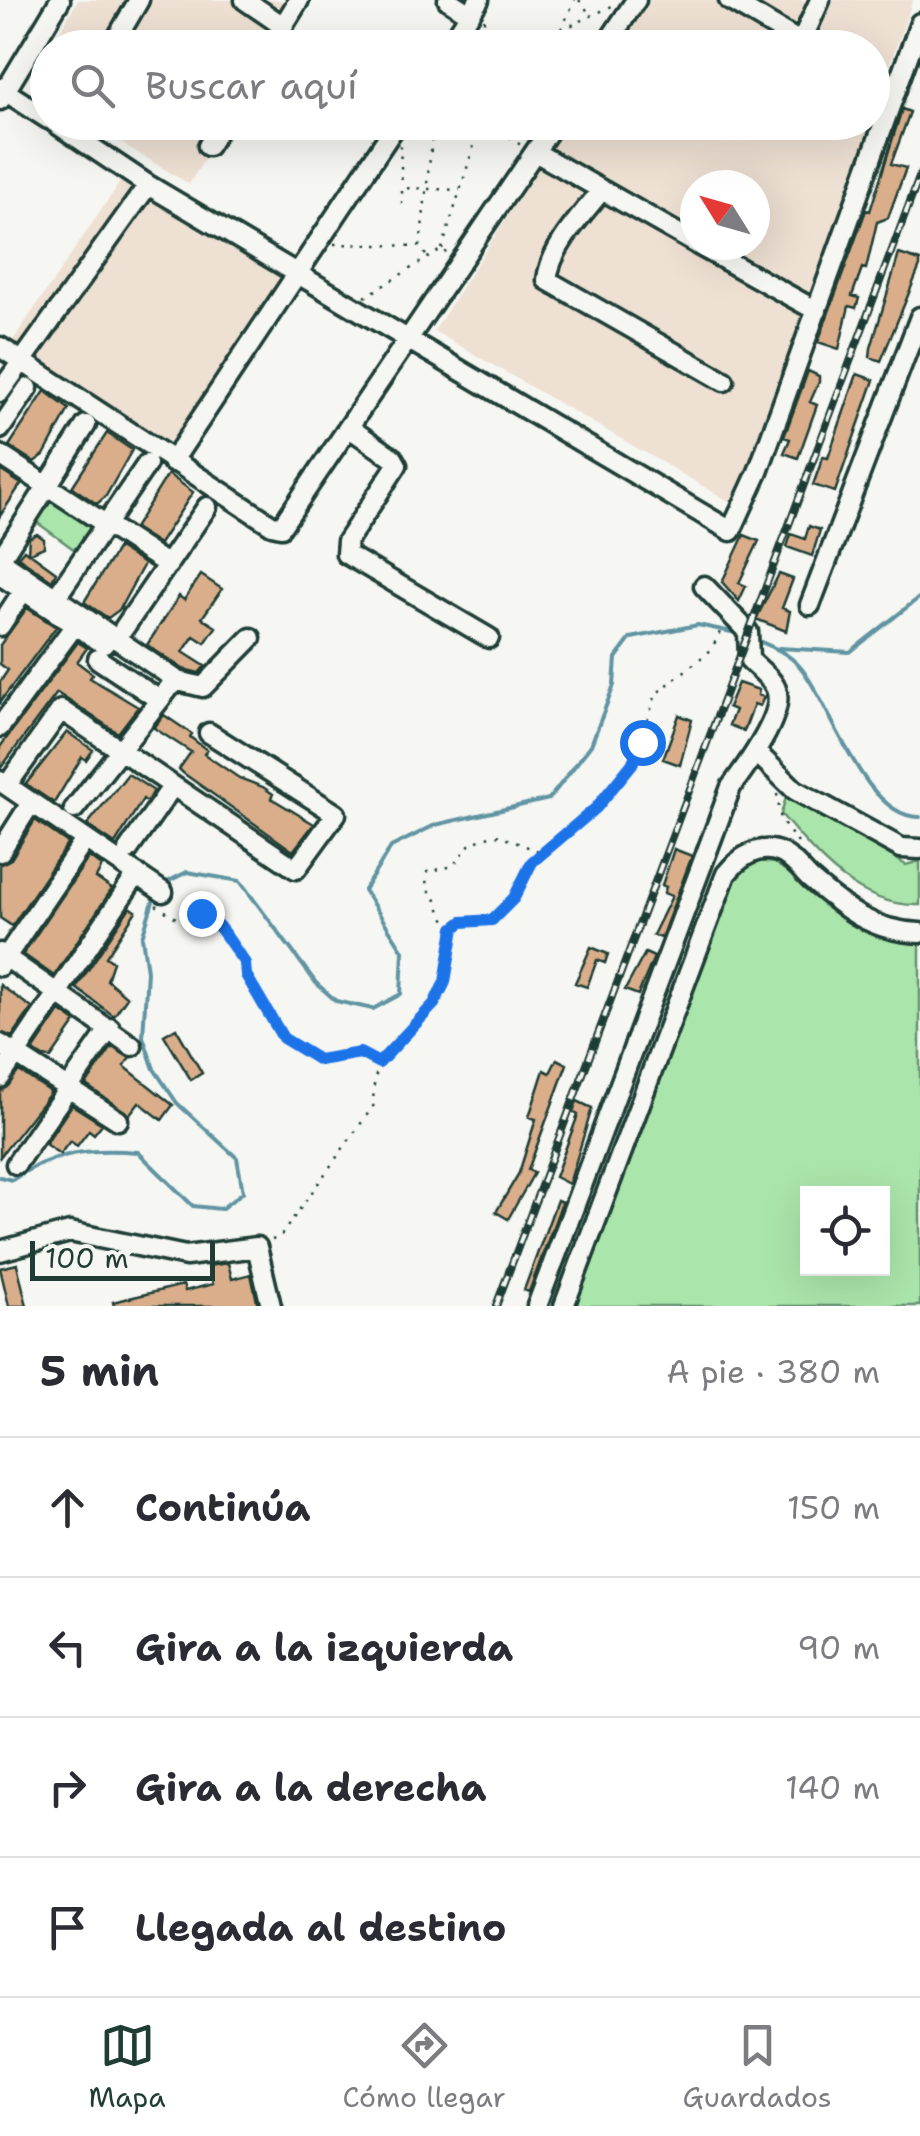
<!DOCTYPE html>
<html lang="es">
<meta charset="utf-8">
<style>
:root{--surface:#fff;--page:#f2f2f3;--text:#2b2b33;--muted:#7c7c81;--line:#e1e1e2;--accent:#1f3d34}
body{margin:0;font-family:"Shantell Sans",sans-serif;background:var(--page);color:var(--text)}
.controls{position:absolute;right:30px;bottom:30px;display:grid;overflow:hidden;border-radius:0px;box-shadow:0 10px 40px #0002}
.controls button{width:90px;height:90px;display:grid;place-items:center;padding:0;border:0;border-bottom:2px solid var(--line);background:var(--surface);color:var(--text);font:50px sans-serif}
.compass{position:absolute;left:680px;top:170px;width:90px;height:90px;border-radius:50%;background:var(--surface);box-shadow:0 10px 40px #0002;rotate:307deg}
.scale{position:absolute;left:30px;bottom:25px;width:185px;box-sizing:border-box;padding-left:10px;border:5px solid #1f3d34;border-top:0;font-size:28px;line-height:35px;white-space:nowrap;color:#1f3d34;-webkit-text-stroke:8px #f6f6f2;paint-order:stroke}
.stop{position:absolute;width:30px;height:30px;margin:-22px;border:8px solid #1a73e8;border-radius:50%;background:#fff}
.stop.end{background:#1a73e8;border-color:#fff;box-shadow:0 2px 10px #0008}
.list{margin:0;padding:0;list-style:none}
h2{display:flex;justify-content:space-between;align-items:center;height:130px;margin:0;padding:0 40px;font-size:42px}
h2 small{font-size:32px;font-weight:400;color:var(--muted)}
.list li{display:grid;grid-template-columns:65px 1fr auto;gap:30px;align-items:center;box-sizing:border-box;height:140px;padding:0 40px;border-top:2px solid var(--line)}
.list b{display:block;font-size:38px;white-space:nowrap}
.list em{font-size:32px;font-style:normal;color:var(--muted)}
.icon{flex:none;width:55px;height:55px;fill:none;stroke:currentColor;stroke-width:2;stroke-linecap:round;stroke-linejoin:round}
.map{position:relative;flex:none;width:920px;height:1306px;overflow:hidden}
.search{position:absolute;background:var(--surface);box-shadow:0 10px 40px #0002;left:30px;right:30px;top:30px;height:110px;display:flex;align-items:center;gap:25px;box-sizing:border-box;padding:0 35px;border-radius:55px;color:var(--muted);font-size:38px}
.sheet{height:690px;background:var(--surface)}
nav{display:flex;justify-content:space-around;align-items:center;box-sizing:border-box;height:140px;border-top:2px solid var(--line);background:var(--surface);font-size:28px;color:var(--muted)}
nav a{display:grid;justify-items:center;gap:5px}
nav .on{color:var(--accent)}
.map>svg:first-child{display:block}
</style>
<div class="map">
<svg width="920" height="1306" viewBox="0 0 920 1306">
<rect width="100%" height="100%" fill="#f6f6f2"/>
<filter id="ink" filterUnits="userSpaceOnUse"><feTurbulence type="fractalNoise" baseFrequency=".01" numOctaves="2"/><feDisplacementMap in="SourceGraphic" scale="20" xChannelSelector="R" yChannelSelector="G"/><feConvolveMatrix kernelMatrix="1 2 1 2 8 2 1 2 1" color-interpolation-filters="sRGB"/></filter>
<g filter="url(#ink)">
<path fill="#eee0d3" fill-rule="evenodd" d="M78,0h225l-30,47 -223,1z
M645,0h68l77,47 -177,1z
M743,0h170l-29,79 -11,-6 -1,-25 -49,-1z
M89,123h138l-38,61z
M567,123h304l-137,381 -300,-173zM695,185h60v60h-60z
M125,175l159,101 -117,171 -158,-101z"/>
<path fill="#aae5ab" stroke="#649170" stroke-width="2.5" fill-rule="evenodd" d="M50,500l45,31 -16,22 -44,-32z
M787,794l119,71 14,-4v44c-61,2 -103,-48 -139,-91z
M757,861l18,2 101,73 44,5v365h-353l161,-418 10,-18zM808,1194h74v74h-74z"/>
<g fill="none" stroke-linecap="round" stroke-linejoin="round">
<path stroke="#6094a2" stroke-width="4" d="M754,639c17,7 35,14 47,29 30,36 63,150 119,149
M779,648l71,4 70,-55
M161,885l26,-13 53,9 76,102 20,18 37,8 28,-15 2,-43 -39,-61 27,-43 44,-22 114,-26 42,-54 23,-60 2,-27 15,-20 67,-13 43,9
M0,1177l12,3c40,-28 77,-32 126,-28l55,54 28,3 22,-17 -6,-34 -60,-55 -23,-34 -11,-32 4,-66 -5,-34 13,-42"/>
</g>
<path fill="#daae8b" stroke="#1f3d34" stroke-width="2.5" d="M902,109l8,3 -19,52 15,4 -18,50 -11,4 -11,47 -4,-1 -10,28 7,2 -3,10 -7,-2 -10,43 -21,-7 48,-132 4,1z
M899,254l21,7v5l-39,95 -11,-4 1,-9z
M808,371l11,5v6l-9,20 7,3 -19,53 -14,-5 6,-14 -6,-2z
M857,374l17,6 -39,112 -22,-7 10,-28 5,1z
M45,391l24,18 -25,46 -10,7 -25,-16z
M107,433l25,17 -26,46 -9,8 -25,-17z
M0,470l21,14 -21,32z
M168,474l25,18 -34,52 -25,-16z
M809,526l11,4 -8,26 -25,-9 4,-13 14,5z
M37,534l7,5v8l-14,6 26,19 -4,8 -34,-23 6,-7 4,3 1,-15z
M744,535l15,6 -20,42 7,3 -7,15 -17,-19z
M118,548l26,16 -25,46 -11,8 -24,-16z
M779,574l14,5 -11,29 8,3 -4,20 -30,-12z
M201,575l21,14 -20,29 14,9 -11,16 -11,-7 -11,16 22,14 -6,7 -16,-4 -36,-24 32,-49 5,4z
M27,608l29,19 -56,75v-20l8,-12 -8,-6v-19z
M78,642l9,6 -10,14 16,12 -3,4 48,29 -20,26 -61,-40 -57,76v-22z
M738,683l21,7 -1,5 6,2 -4,9 -6,-2 -10,27 -15,-6 6,-15 -7,-3z
M164,715l28,19 -2,3 17,13 -3,4 35,24 24,9 10,7 -2,4 43,26 -21,27 -110,-78 -4,-4 12,-17 -37,-24z
M679,715l13,5 -12,45 -17,-6z
M67,732l26,18 -7,10 -4,-3 -28,46 -28,-19z
M128,774l26,17 -7,11 -4,-3 -28,45 -28,-19z
M35,820l33,23 -56,83 -12,-8v-54l11,-5z
M674,849l18,7 -31,82 -8,-3 19,-39 -8,-3 2,-6 -4,-2z
M89,857l13,9 -6,12 16,11 -58,87 -31,-22z
M130,907l6,4 -30,46 7,5 -6,18 20,17 -13,19 -38,-28z
M591,947l17,7 -3,9 -8,-3 -10,27 -12,-4z
M645,953l9,4 -16,38 -13,-5z
M0,985l32,23 -20,29 -12,-5z
M60,1011l16,11 -25,36 -8,-1 -10,-6z
M176,1028l26,45 -11,7 -27,-45z
M112,1047l18,11 -6,8 49,39 -11,15 -23,-18 -10,13 -43,-30z
M557,1059l10,5 -39,106 6,3 -26,46 -12,-7 23,-39 17,-54 -7,-2 15,-47 6,3z
M19,1071l32,21 -51,65v-64z
M577,1101l15,7 -23,76 -14,-7 23,-62 -5,-3z
M72,1105l30,19 -8,10 -5,-4 -12,16 -7,-5 -10,13 -15,-10z
M557,1200l5,2 -33,90 -5,-2z
M228,1263l4,16 19,-5 7,32h-144l-1,-4 70,-17 2,6 28,-7 -5,-18z
M17,1264l10,42h-18l-9,-38z"/>
<g fill="none" stroke-linecap="round" stroke-linejoin="round">
<g stroke="#1f3d34" stroke-width="25">
<path id="minor" d="M245,0l38,26 16,-26
M448,0l22,14
M729,0l81,48
M801,42l19,-42
M111,48l28,-48
M270,48l13,-22
M448,48l31,-48
M604,48l32,-48
M872,83l22,12
M0,88l48,31
M0,100l60,-100
M54,122l94,63 583,346 27,-59 162,-449
M208,146l15,-24
M535,152l67,38c-20,25 -52,58 -55,90l177,101
M602,190l93,53
M698,245l119,66
M0,347l272,178 9,2 274,-405
M0,392l148,-207
M0,429l28,-41
M351,429l42,29 4,7 -50,76 -1,13 143,84
M0,455l168,110
M172,462l226,-340
M0,560l178,121
M0,560l86,-135
M0,575l104,69
M52,603l95,-139
M810,605l110,-288
M0,626l23,-35
M124,628l83,-121
M98,659l60,40
M0,727l75,-102
M757,753l38,37 106,58 19,1
M13,777l48,-67 235,159 40,-55 -127,-81
M0,781l163,111
M74,809l95,-121 9,-7 25,6 48,-49
M128,850l44,-63
M0,852l31,-49
M0,953l132,93
M0,966l85,-126
M0,1044l118,76
M0,1078l137,-204
M16,1164l94,-136
M0,1251l70,-19 116,24 71,-9 14,59
M537,1306l194,-519c14,-19 55,-74 45,-98 -4,-11 -19,-21 -27,-30l-1,-27 -44,-46
M564,1306l162,-432c13,-16 33,-31 55,-21 10,4 21,18 29,26 36,31 62,52 110,54"/>
</g>
<path stroke="#1f3d34" stroke-width="2.5" stroke-dasharray="2.5 8" stroke-linecap="butt" d="M579,0l11,14
M484,19l1,29
M524,48l90,-43
M552,48l23,-48
M446,122l6,9 14,4 19,-13
M400,145l2,42
M402,204v-16l58,2
M334,244l86,2 7,11
M420,246l14,-124
M442,249l37,-120 25,4 18,13
M365,297l77,-48 4,4
M777,794l4,27 21,27
M156,905l20,13 33,-2c6,10 32,38 36,48 13,34 33,84 74,95 23,7 29,-11 60,4
M453,927c-14,-10 -13,-28 -27,-40l1,-15 26,-6 17,-22 24,-10 47,18
M272,1240l8,-3 94,-132c-6,-57 35,-60 61,-102 15,-24 10,-49 18,-75l9,-6 30,-2 22,-22 18,-36 64,-54 37,-44 23,-70 55,-44 12,-24"/>
<use href="#minor" stroke="#f6f6f2" stroke-width="18"/>
<g stroke="#1f3d34" stroke-width="8">
<path id="rail" d="M496,1306l424,-1131"/>
</g>
<use href="#rail" stroke="#f6f6f2" stroke-width="4" stroke-dasharray="11" stroke-linecap="butt"/>
</g>
</g>
<g fill="none" stroke-linecap="round" stroke-linejoin="round" filter="url(#ink)">
<path stroke="#1a73e8" stroke-width="12" d="M201,913c18,6 31,34 44,50l1,12 37,63 36,22 41,-7 19,10 55,-59 11,-22 9,-54 8,-6 30,-2 22,-22 18,-36 64,-54 36,-44 10,-22"/>
</g>
</svg>
<div class="controls">
<button><svg class="icon" aria-label="locate" viewBox="0 0 24 24"><circle cx="12" cy="12" r="6"/><path d="M12 2v4M12 18v4M2 12h4M18 12h4"/></svg></button>
</div>
<svg class="compass" viewBox="-18 -18 36 36"><path d="M0-13l5 13h-10z" fill="#e53935"/><path d="M0 13l5-13h-10z" fill="#7c7c81"/></svg>
<div class="scale">100 m</div>
<div class="stop" style="left:642px;top:742px"></div>
<div class="stop end" style="left:201px;top:913px"></div>
<div class="search"><svg class="icon" aria-label="search" viewBox="0 0 24 24"><circle cx="10" cy="10" r="6"/><path d="M15 15l6 6"/></svg>Buscar aquí</div>
</div>
<section class="sheet">
<h2>5 min<small>A pie · 380 m</small></h2>
<ul class="list">
<li><svg class="icon" aria-label="ahead" viewBox="0 0 24 24"><path d="M12 20V5M6 11l6-6 6 6"/></svg><div><b>Continúa</b></div><em>150 m</em></li>
<li><svg class="icon" aria-label="left" viewBox="0 0 24 24"><path d="M17 20v-9H6M10 6l-5 5 5 5"/></svg><div><b>Gira a la izquierda</b></div><em>90 m</em></li>
<li><svg class="icon" aria-label="right" viewBox="0 0 24 24"><path d="M7 20v-9h11M14 6l5 5-5 5"/></svg><div><b>Gira a la derecha</b></div><em>140 m</em></li>
<li><svg class="icon" aria-label="arrive" viewBox="0 0 24 24"><path d="M6 21V4h12l-3 4 3 4H6"/></svg><div><b>Llegada al destino</b></div></li>
</ul>
</section>
<nav>
<a class="on"><svg class="icon" aria-label="map" viewBox="0 0 24 24"><path d="M3 6l6-2 6 2 6-2v14l-6 2-6-2-6 2zM9 4v14M15 6v14"/></svg>Mapa</a>
<a><svg class="icon" aria-label="directions" viewBox="0 0 24 24"><path d="M12 3l9 9-9 9-9-9zM9 14v-3h6M13 9l2 2-2 2"/></svg>Cómo llegar</a>
<a><svg class="icon" aria-label="saved" viewBox="0 0 24 24"><path d="M7 4h10v16l-5-4-5 4z"/></svg>Guardados</a>
</nav>
